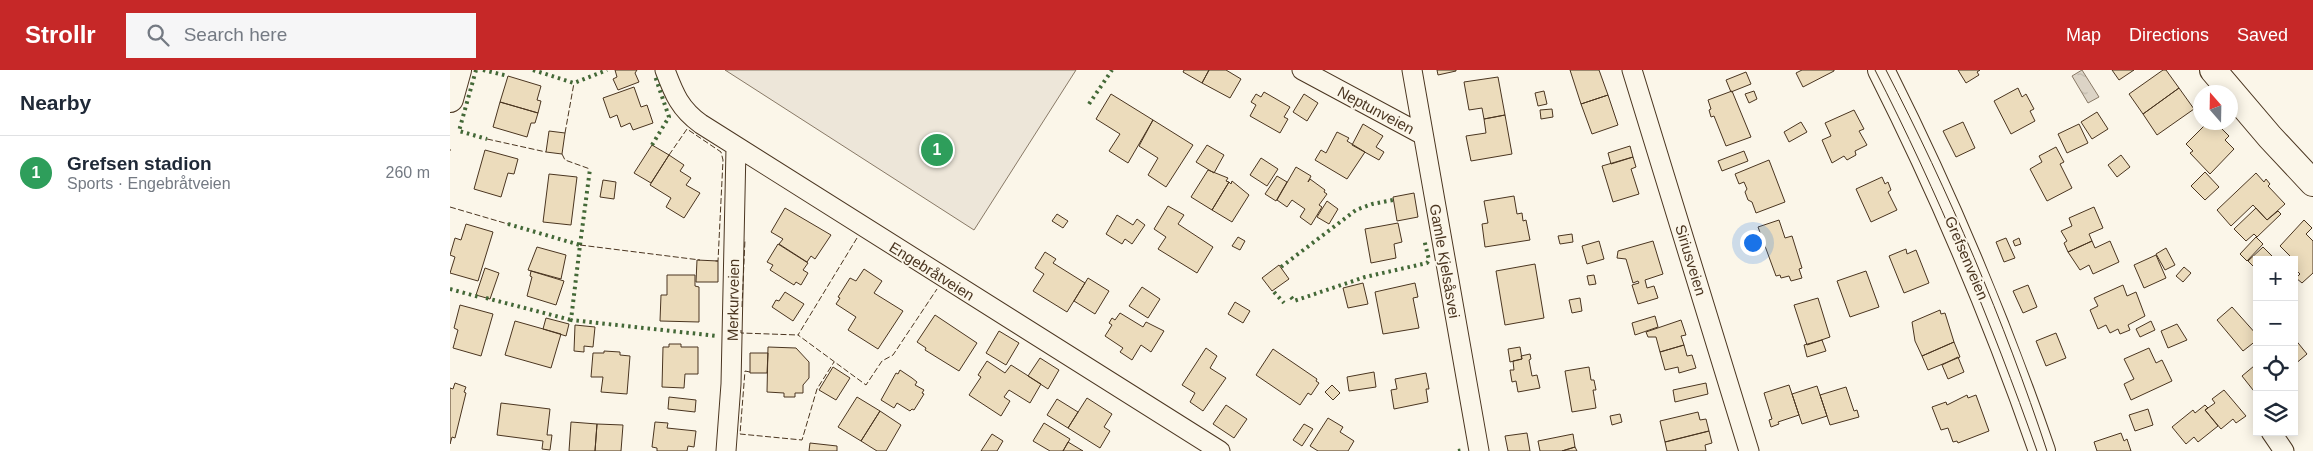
<!DOCTYPE html>
<meta charset="utf-8">
<style>
:root{--surface:#fff;--page:#f6f6f7;--text:#1f2937;--muted:#747a83;--line:#e0e1e3;--accent:#c62828}
body{margin:0;font-family:Arial,sans-serif;background:var(--page);color:var(--text)}
.controls{position:absolute;right:15px;bottom:15px;display:grid;overflow:hidden;border-radius:0px;box-shadow:0 2px 12px #0003}
.controls button{width:45px;height:45px;display:grid;place-items:center;padding:0;border:0;border-bottom:1px solid var(--line);background:var(--surface);color:var(--text);font:25px sans-serif}
.compass{position:absolute;left:1743px;top:15px;width:45px;height:45px;border-radius:50%;background:var(--surface);box-shadow:0 2px 12px #0003;rotate:340deg}
.you{position:absolute;left:1302px;top:172px;width:18px;height:18px;margin:-12px;border:4px solid #fff;border-radius:50%;background:#1a73e8;box-shadow:0 0 0 8px #1a73e833}
.badge{display:grid;place-items:center;width:32px;height:32px;border-radius:50%;background:var(--accent);color:#fff;font-size:16px;font-weight:700}
.pin{position:absolute;translate:-50% -50%;border:2px solid #fff;box-shadow:0 1px 5px #0006}
.list{margin:0;padding:0;list-style:none}
h2{display:flex;justify-content:space-between;align-items:center;height:65px;margin:0;padding:0 20px;font-size:21px}
h2 small{font-size:16px;font-weight:400;color:var(--muted)}
.list li{display:grid;grid-template-columns:32px 1fr auto;gap:15px;align-items:center;box-sizing:border-box;height:75px;padding:0 20px;border-top:1px solid var(--line)}
.list b{display:block;font-size:19px;white-space:nowrap}
.list p{margin:0;font-size:16px;white-space:nowrap;color:var(--muted)}
.list em{font-size:16px;font-style:normal;color:var(--muted)}
.icon{flex:none;width:28px;height:28px;fill:none;stroke:currentColor;stroke-width:2;stroke-linecap:round;stroke-linejoin:round}
.map{position:relative;flex:none;width:1863px;height:381px;overflow:hidden}
header{display:flex;align-items:center;gap:30px;box-sizing:border-box;height:70px;padding:0 25px;background:var(--accent);color:#fff}
header strong{font-size:24px}
nav{display:flex;gap:28px;margin-inline-start:auto;font-size:18px}
.search{width:350px;height:45px;background:var(--page);display:flex;align-items:center;gap:12px;box-sizing:border-box;padding:0 18px;border-radius:0px;color:var(--muted);font-size:19px}
main{display:flex}
aside{flex:1;background:var(--surface)}
.map>svg:first-child{display:block}
</style>
<header>
<strong>Strollr</strong>
<div class="search"><svg class="icon" aria-label="search" viewBox="0 0 24 24"><circle cx="10" cy="10" r="6"/><path d="M15 15l6 6"/></svg>Search here</div>
<nav><a>Map</a><a>Directions</a><a>Saved</a></nav>
</header>
<main>
<aside>
<h2>Nearby<small></small></h2>
<ul class="list">
<li><span class="badge" style="background:#2e9e5b">1</span><div><b>Grefsen stadion</b><p>Sports · Engebråtveien</p></div><em>260 m</em></li>
</ul>
</aside>
<div class="map">
<svg width="1863" height="381" viewBox="0 0 1863 381">
<defs>
<pattern id="water-ripples" width="26" height="14" patternUnits="userSpaceOnUse" patternTransform="scale(1.25)"><rect width="26" height="14" fill="#dcd4c6"/><path d="M2 4q2-2 4 0t4 0M15 11q2-2 4 0t4 0" fill="none" stroke="#beb7aa"/></pattern>
</defs>
<rect width="100%" height="100%" fill="#fbf6e9"/>
<path fill="#ede6d9" stroke="#887966" d="M275,0h351l-102,160z"/>
<path fill="url(#water-ripples)" stroke="#887966" d="M1632,0l17,27 -11,6 -16,-27z"/>
<path fill="#ecdcbc" stroke="#4a3520" d="M165,0h22l-2,3 4,9 -21,8 -5,-11 4,-2z
M734,0h25l-7,13 -19,-11z
M759,0h17l15,9 -11,19 -28,-15z
M987,0h19v1l-18,4z
M1120,0h29l9,25 -27,9z
M1352,0h32v1l-31,16 -7,-14z
M1508,0h22l-3,2 2,3 -13,8z
M1662,0h22l-15,10z
M1713,0h3l13,18 -36,26 -14,-20z
M1296,2l5,12 -20,8 -5,-12z
M58,6l33,10 -4,14 4,1 -3,12 -38,-11z
M1048,7l7,38 -21,4 -2,-11 -13,2 -5,-28z
M184,17l7,20 6,-2 6,18 -20,7 -3,-7 -9,4 -4,-12 -7,3 -7,-20z
M1568,18l4,9 4,-3 8,15 -4,2 5,10 -24,13 -17,-33z
M1729,18l15,21 -37,26 -14,-21z
M1094,21l3,13 -9,2 -3,-13z
M1282,21l19,46 -25,9 -12,-30 -3,1 -2,-7 2,-1 -3,-9z
M1304,21l3,8 -8,4 -4,-9z
M814,22l26,15 -6,10 4,2 -8,14 -30,-17 6,-11 -5,-3 5,-8 5,3z
M661,24l42,26 -25,43 -19,-12 11,-17 -24,-15z
M854,24l14,9 -11,18 -14,-9z
M1158,25l10,30 -26,9 -11,-30z
M50,32l38,11 -3,10h-4l-4,14 -34,-10z
M1102,39l1,8 -12,2 -1,-9z
M1404,40l10,19 -5,2 8,14 -12,6 1,4 -9,5 -3,-4 -12,7 -10,-23 9,-4 -6,-13z
M1647,42l11,17 -16,10 -11,-17z
M1055,45l7,39 -41,7 -5,-25 20,-3 -2,-14z
M703,50l40,25 -27,42 -18,-12 10,-17 -19,-12z
M1351,52l6,10 -18,10 -5,-10z
M1513,52l12,26 -19,9 -13,-26z
M1758,52l7,8 4,-4 10,10 -4,4 9,9 -24,25 -20,-21 3,-2 -7,-7z
M913,54l20,12 -7,11 8,5 -5,8 -27,-15z
M1629,54l9,19 -21,10 -9,-19z
M99,61l16,2 -3,21 -16,-2z
M887,62l12,6 -2,3 18,11 -18,27 -32,-19 6,-10 5,3z
M202,75l17,10 -18,28 -17,-10z
M757,75l17,10 -10,18 -18,-11z
M1180,76l3,11 -22,7 -3,-11z
M1606,77l8,15 -4,2 12,24 -25,13 -17,-32 12,-7 -3,-6z
M35,80l33,9 -4,15 -6,-1 -7,24 -27,-8z
M1294,81l4,10 -26,10 -4,-10z
M219,85l15,10 -4,6 11,7 -5,7 14,8 -16,25 -18,-11 5,-9 -21,-13z
M1671,85l9,12 -13,10 -9,-12z
M1183,87l3,10 -5,2 8,25 -26,8 -11,-36z
M811,88l17,11 -11,17 -17,-11z
M1319,90l16,42 -29,11 -4,-11 -4,-2 -3,-8 2,-3 -3,-7 -5,2 -4,-10z
M846,97l15,9 -3,6 2,-3 15,11 -1,2 3,2 -8,11 3,2 -11,18 -11,-8 5,-8 -13,-9 -5,7 -10,-7z
M758,100l20,8 -2,3 3,1 -17,28 -21,-13z
M1755,102l14,15 -14,13 -14,-14z
M1806,103l8,9 2,-3 4,5 -2,2 17,18 -18,16 -14,-15 -22,21 -14,-16z
M99,104l28,3 -6,48 -28,-3z
M827,106l10,6 -11,19 -11,-7z
M1432,107l3,7 3,-2 3,8 -3,2 9,18 -26,12 -15,-33z
M153,110l13,2 -2,17 -14,-2z
M782,111l17,14 -17,27 -20,-12 17,-28 2,2z
M964,123l4,24 -21,4 -4,-24z
M1064,126l3,18 5,-1 1,8 3,-1 4,20 -45,7 -3,-23 6,-1 -4,-22z
M877,131l11,8 -9,15 -12,-7z
M718,136l16,9 -6,9 35,23 -16,26 -39,-24 8,-12 -12,-8z
M1644,137l9,21 -14,6 3,7 -24,11 -4,-9 3,-2 -6,-10 11,-5 -3,-8z
M335,138l46,27 -16,24 -4,-3 -4,6 -28,-18 4,-5 -12,-7z
M1806,138l11,12 11,-9 3,3 -24,23 -3,-3 -8,7 -12,-12z
M607,144l11,7 -5,7 -11,-7z
M667,145l16,10 4,-6 8,6 -13,19 -7,-5 -3,5 -16,-10z
M1329,150l6,18 7,-2 10,32 -3,1 3,9 -11,3 -2,-5 -8,2 -1,-3 -4,1 -18,-49z
M1854,150l8,8 -6,6 7,7v32l-11,10 -6,-5 4,-4 -6,-6v-8l-14,-14z
M948,153l4,19 -8,2 2,14 -25,5 -6,-34z
M16,154l27,8 -15,49 -28,-8 5,-16 -5,-2 5,-17 6,2z
M1122,164l1,8 -13,2 -2,-8z
M788,167l7,4 -5,9 -8,-4z
M1806,167l7,7 -16,17 -7,-7z
M1556,168l9,20 -11,4 -8,-20z
M1569,168l2,6 -6,2 -2,-5z
M1149,171l5,18 -17,5 -5,-18z
M1203,171l10,33 -18,6 2,8 7,-2 4,12 -20,6 -6,-19 7,-2 -1,-2 -5,2 -7,-24 -9,-1 1,-7z
M1642,171l3,7 15,-7 9,21 -26,12 -4,-9 -9,5 -12,-18z
M328,174l30,19 -5,7 5,3 -7,12 -5,-3 -2,3 -24,-15 3,-5 -6,-3z
M87,177l29,8 -5,24 -33,-9z
M1813,177l13,13h-19v10l-9,-9z
M1716,178l9,17 -10,5 -9,-16z
M1456,179l1,5 9,-4 13,33 -25,10 -15,-37z
M595,182l11,7 -3,4 32,20 -18,29 -34,-21 11,-17 -9,-6z
M1706,185l10,23 -22,10 -10,-23z
M247,190l21,1v21h-22z
M1085,194l9,54 -39,7 -9,-54z
M829,195l10,14 -17,12 -10,-13z
M1734,197l7,6 -8,9 -7,-6z
M35,198l14,5 -9,26 -14,-4z
M414,199l18,12 -8,12 29,18 -25,38 -30,-19 8,-13 -20,-13 4,-6 -2,-1 12,-19 6,3z
M81,201l33,10 -8,24 -29,-9 5,-19 -2,-1z
M1416,201l13,36 -29,10 -13,-36z
M217,205h28v11l4,1v35l-39,-1 1,-26h6z
M1144,205l2,9 -7,1 -2,-9z
M638,208l21,13 -14,23 -21,-13z
M913,213l5,21 -20,4 -5,-20z
M965,213l3,14 -5,1 6,30 -36,6 -8,-42z
M1578,215l9,22 -14,6 -10,-22z
M1673,215l4,11 9,-4 9,24 -17,9 2,5 -10,4 -2,-5 -8,4 -4,-8 -8,4 -8,-19 8,-4 -4,-8z
M692,217l18,12 -12,19 -19,-12z
M335,222l19,12 -11,17 -21,-14 4,-7 3,1z
M1130,228l2,13 -10,2 -3,-13z
M1368,228l12,39 -23,8 -13,-40z
M785,232l15,9 -7,12 -15,-9z
M10,235l33,9 -12,42 -28,-8 5,-18 -4,-2z
M1782,237l25,28v5l-14,11 -26,-31z
M1490,240l1,4 4,-1 9,29 -32,14 -7,-15 -3,-19z
M670,243l23,14 3,-5 18,9 -13,21 -10,-7 -9,15 -12,-8 3,-4 -18,-12 7,-11 -3,-2 3,-5 3,2z
M485,245l42,28 -18,28 -34,-21 1,-2 -9,-6z
M1205,246l3,11 -23,8 -3,-12z
M96,248l23,6 -3,12 -23,-7z
M1231,250l5,15 -5,1 3,9 -24,7 -4,-15h-8l-2,-5z
M65,251l46,13 -10,34 -46,-13z
M1701,251l4,9 -15,7 -4,-8z
M1727,254l10,16 -19,8 -7,-17z
M125,255l20,2 -2,20 -9,-1v6l-10,-1z
M549,261l20,12 -13,22 -20,-12z
M1606,263l10,25 -20,8 -10,-25z
M1844,268l13,16 -13,11z
M1372,270l4,11 -19,6 -3,-12z
M1504,272l6,15 -32,13 -6,-14z
M219,274h12v3h17v27h-13l-1,14 -22,-1 1,-40h6z
M1234,275l3,11 5,-1 4,13 -17,5 -1,-6 -13,3 -5,-18z
M318,277l28,1 13,14v16l-6,7v8h-8v4h-11v-4l-17,-1z
M1070,277l2,12 -12,3 -2,-13z
M756,278l11,8 -7,12 16,10 -23,33 -13,-9 5,-9 -13,-8z
M1699,278l7,15 6,-3 10,21 -41,19 -7,-16 10,-5 -10,-20z
M823,279l44,30 -1,2 3,2 -8,12 -3,-2 -8,12 -44,-30z
M154,281l16,1v3l10,1 -3,38 -26,-2 2,-15h-12l2,-24h11z
M300,283h18l-1,20h-17z
M1080,284l1,5 -2,1 3,16 5,-1 3,13 -22,4 -2,-11 -4,1 -2,-12h4l-1,-9 9,-2 -1,-3z
M1508,287l6,15 -16,7 -6,-14z
M590,288l19,12 -11,19 -20,-13z
M537,291l18,12 6,-8 30,19 -11,19 -21,-13 -5,7 6,4 -9,15 -32,-21 12,-18 -3,-2z
M1804,296l3,3v26l-15,-19z
M383,297l17,11 -14,22 -17,-10z
M1139,297l2,13h3l2,10h-3l3,18 -24,4 -7,-41z
M450,300l12,8 5,4 -2,3 9,5 -2,3 2,1 -10,16 -2,-1 -2,2 -13,-8 -3,5 -13,-8 15,-27 2,1z
M924,302l2,15 -27,4 -2,-14z
M976,303l3,16h-3l2,13 -34,7 -3,-19 6,-1 -2,-10z
M5,313l11,4 -2,5 2,1 -11,45 -3,-1 -2,7v-56l3,1z
M1256,313l2,11 -33,8 -2,-12z
M882,315l8,8 -7,7 -8,-8z
M1339,315l10,30 -21,7 1,2 -8,3 -2,-7 3,-1 -8,-26z
M1367,316l10,30 -25,8 -10,-30z
M1396,317l8,24 3,-1 2,7 -29,8 -10,-30z
M1774,320l22,26 -10,7 -3,-4 -12,10 -16,-19 10,-7 -3,-4z
M1517,325l1,3 8,-3 13,36 -31,12 -1,-2 -4,1 -5,-14 -7,2 -9,-23 14,-5 1,3z
M219,327l27,3 -1,12 -27,-3z
M407,327l23,14 -19,30 -23,-14z
M637,328l25,16 -8,13 6,4 -10,17 -32,-20z
M607,329l21,13 -10,16 -21,-13z
M51,333l49,6 -3,26h5l-2,15 -8,-1 1,-8 -46,-6z
M776,335l21,14 -13,19 -21,-14z
M1755,335l3,3 -3,2 13,16 -20,16 -4,-5 -8,7 -14,-17 21,-17 2,3z
M1698,339l5,16 -18,6 -6,-16z
M430,341l21,14 -15,26h-9l-16,-10z
M1248,342l2,8 6,-1 3,12 -44,11 -5,-21z
M1170,344l2,8 -10,3 -2,-9z
M878,348l15,9 -3,5 14,9 -6,10h-30l-8,-5z
M121,352l26,2 -2,27h-26z
M205,352l13,1 -1,5 29,3 -2,16 -6,-1 -1,5h-30v-3l-5,-1z
M594,353l26,16 -7,12h-13l-17,-10z
M147,354l26,1 -2,26h-26z
M854,354l9,5 -11,17 -9,-6z
M1259,361l3,12 -7,2 1,6h-39l-2,-9z
M1077,363l3,18h-22l-3,-15z
M1671,363l3,8 3,-2 4,12h-34l-3,-9z
M542,364l11,7 -6,10h-16z
M1123,364l2,13 -13,4h-22l-2,-10z
M618,372l15,9h-20z
M360,373l27,3v5h-28z
M1125,377l2,4h-15z"/>
<g fill="none" stroke-linecap="round" stroke-linejoin="round">
<g stroke="#4a3520" stroke-width="21">
<path id="street" d="M215,0c9,24 15,39 36,54l519,327
M852,0l121,65
M962,0l67,381
M1182,0l117,381
M1821,362l13,19
M276,381l5,-67 5,-236"/>
</g>
<g stroke="#4a3520" stroke-width="28">
<path id="secondary" d="M1431,0c62,123 116,251 161,381
M1763,0l57,67 43,46
M0,29l8,-29"/>
</g>
<use href="#street" stroke="#fbf6e9" stroke-width="19"/>
<use href="#secondary" stroke="#fbf6e9" stroke-width="26"/>
<path stroke="#4a3520" stroke-width="1" d="M1425,0c63,123 116,251 162,381
M1436,0c63,122 118,251 161,381"/>
<path stroke="#436837" stroke-width="4" stroke-dasharray="2.5 4" stroke-linecap="butt" d="M26,0l-17,61 28,8
M33,0l25,6
M83,0l41,13 33,-13
M639,34l23,-34
M202,75l17,-28 -14,-41
M58,154l72,21 -9,75 146,16
M130,175l10,-76
M831,197l75,-57 16,-6 21,-4
M0,219l29,8
M824,222l10,11
M841,227l3,4 71,-24 62,-14 2,-3 -5,-21
M36,228l85,22
M1008,381l6,-1"/>
<path stroke="#4a3520" stroke-width="1" stroke-dasharray="6 2.5" stroke-linecap="butt" d="M115,63l9,-50
M37,69l59,13
M0,81v-2
M112,84l3,6 25,9
M219,85l18,-26 34,23 2,8 -5,101h-3
M0,137l58,17
M407,168l-59,97 68,50 16,-24 11,-6 44,-66
M130,175l120,15
M292,237l3,-68
M291,260v3l57,2
M300,302l-5,-1 -5,63 62,6 15,-51 17,-27"/>
</g>
<g text-anchor="middle" dominant-baseline="central" stroke-width="4" stroke-linejoin="round" paint-order="stroke">
<g font-size="15" fill="#4a3520" stroke="#fbf6e9">
<text transform="translate(926 40) rotate(28)">Neptunveien</text>
<text transform="translate(1517 188) rotate(67)">Grefsenveien</text>
<text transform="translate(1241 190) rotate(73)">Siriusveien</text>
<text transform="translate(995 191) rotate(80)">Gamle Kjelsåsvei</text>
<text transform="translate(482 201) rotate(32)">Engebråtveien</text>
<text transform="translate(283 230) rotate(-89)">Merkurveien</text>
</g>
</g>
</svg>
<div class="controls">
<button>+</button>
<button>−</button>
<button><svg class="icon" aria-label="locate" viewBox="0 0 24 24"><circle cx="12" cy="12" r="6"/><path d="M12 2v4M12 18v4M2 12h4M18 12h4"/></svg></button>
<button><svg class="icon" aria-label="layers" viewBox="0 0 24 24"><path d="M12 4l9 5-9 5-9-5zM3 14l9 5 9-5"/></svg></button>
</div>
<svg class="compass" viewBox="-18 -18 36 36"><path d="M0-13l5 13h-10z" fill="#e53935"/><path d="M0 13l5-13h-10z" fill="#747a83"/></svg>
<div class="you"></div>
<div class="pin badge" style="left:487px;top:80px;background:#2e9e5b">1</div>
</div>
</main>
